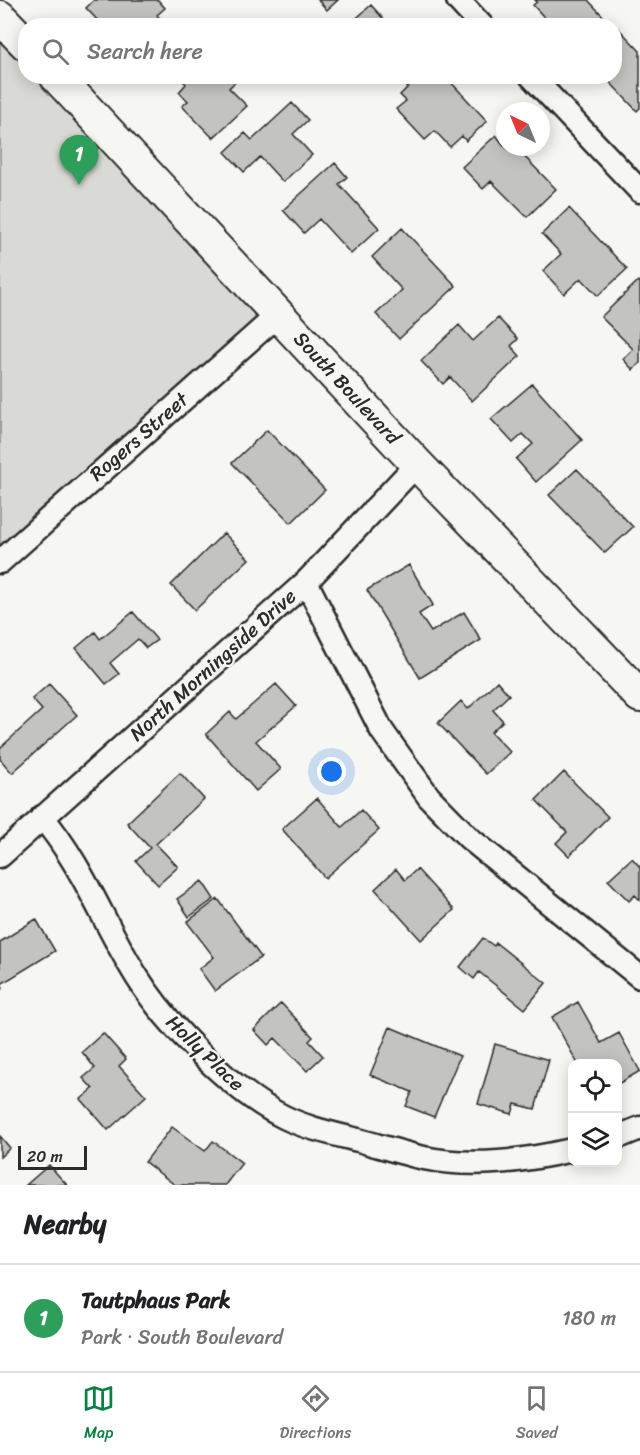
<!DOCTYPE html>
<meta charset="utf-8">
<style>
:root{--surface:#fff;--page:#f2f2f2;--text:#202124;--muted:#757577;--line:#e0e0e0;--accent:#0b8043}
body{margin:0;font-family:Sriracha,sans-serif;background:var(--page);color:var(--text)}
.controls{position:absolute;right:18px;bottom:18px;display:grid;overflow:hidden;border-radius:12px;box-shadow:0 3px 15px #0003}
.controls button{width:54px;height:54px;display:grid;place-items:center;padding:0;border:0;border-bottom:2px solid var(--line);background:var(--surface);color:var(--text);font:30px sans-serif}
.compass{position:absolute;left:496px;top:102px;width:54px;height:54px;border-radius:50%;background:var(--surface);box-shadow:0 3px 15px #0003;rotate:317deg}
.scale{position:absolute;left:18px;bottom:15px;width:69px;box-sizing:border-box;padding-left:6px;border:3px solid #2b2b2b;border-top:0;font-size:16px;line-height:21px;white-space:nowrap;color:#2b2b2b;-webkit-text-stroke:4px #f6f6f2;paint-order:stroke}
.you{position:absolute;left:332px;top:772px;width:21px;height:21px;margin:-15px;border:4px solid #fff;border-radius:50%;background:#1a73e8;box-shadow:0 0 0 9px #1a73e833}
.badge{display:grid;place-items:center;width:39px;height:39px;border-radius:50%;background:var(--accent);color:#fff;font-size:20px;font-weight:700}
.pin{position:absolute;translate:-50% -50px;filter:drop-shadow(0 2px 3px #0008)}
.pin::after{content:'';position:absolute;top:32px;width:21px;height:18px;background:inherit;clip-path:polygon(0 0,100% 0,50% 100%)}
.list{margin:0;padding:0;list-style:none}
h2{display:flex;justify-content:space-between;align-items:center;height:78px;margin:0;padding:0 24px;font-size:26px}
h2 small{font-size:20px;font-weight:400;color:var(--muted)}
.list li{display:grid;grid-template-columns:39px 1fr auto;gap:18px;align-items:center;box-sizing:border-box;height:108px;padding:0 24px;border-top:2px solid var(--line)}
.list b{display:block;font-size:22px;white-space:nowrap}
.list p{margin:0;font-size:20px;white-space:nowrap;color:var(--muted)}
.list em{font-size:20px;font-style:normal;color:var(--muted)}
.icon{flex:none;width:33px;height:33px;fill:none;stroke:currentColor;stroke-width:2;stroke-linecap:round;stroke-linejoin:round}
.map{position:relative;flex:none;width:640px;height:1185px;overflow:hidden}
.search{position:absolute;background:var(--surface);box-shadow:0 3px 15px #0003;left:18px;right:18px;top:18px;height:66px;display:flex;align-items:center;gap:15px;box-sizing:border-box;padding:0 21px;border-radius:24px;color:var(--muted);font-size:22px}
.sheet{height:186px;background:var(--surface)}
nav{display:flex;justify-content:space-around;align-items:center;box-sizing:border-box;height:84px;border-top:2px solid var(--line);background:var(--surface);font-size:16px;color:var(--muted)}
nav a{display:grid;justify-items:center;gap:3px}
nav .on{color:var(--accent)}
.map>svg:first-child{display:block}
</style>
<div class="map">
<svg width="640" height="1185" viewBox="0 0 640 1185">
<rect width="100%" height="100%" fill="#f6f6f2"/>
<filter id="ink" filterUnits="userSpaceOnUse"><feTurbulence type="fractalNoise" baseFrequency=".0167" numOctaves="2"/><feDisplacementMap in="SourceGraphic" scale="12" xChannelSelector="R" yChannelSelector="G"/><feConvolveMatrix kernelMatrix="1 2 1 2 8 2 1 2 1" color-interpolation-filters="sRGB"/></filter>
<g filter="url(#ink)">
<path fill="#d9d9d5" stroke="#828280" stroke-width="1.5" d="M0,17l25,27 1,32 30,1 223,237 -279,248z"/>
<path fill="#c3c3c0" stroke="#2b2b2b" stroke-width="1.5" d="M94,0h64l7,8 -8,7 10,11h-64l-17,-18z
M318,0h20l-11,10z
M535,0h53l15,16 -10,10h-41l-19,-21 4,-3z
M371,5l19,21h-42z
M618,28l22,23v57l-3,3 -33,-35h10v-45z
M179,76h62l-12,12 18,18 -34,32 -31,-32 6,-5 -9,-9 7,-8z
M419,76h15l7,8 6,-6 40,43 -21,20 -4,-5 -12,11 -15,-16 -10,9 -29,-31 10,-8 -6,-6z
M292,103l16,17 -15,14 19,21 -29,27 -23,-25 -16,15 -19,-20 20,-19 7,7z
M496,135l9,12 5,3 5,-3 41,42 -29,28 -36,-36 -8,8 -21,-22z
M335,163l12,14 -8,7 40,44 -28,26 -32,-35 -15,14 -21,-23z
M569,208l58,61 -29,27 -17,-18 -17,16 -21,-23 18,-17 -19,-20z
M402,228l54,58 -57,53 -23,-25 26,-24 -30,-33z
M638,281l2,2v80l-7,7 -10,-11 10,-10 -32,-32z
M498,318l20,21 -7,7 9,10 -48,45 -22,-24 -7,7 -22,-23 38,-36 14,16z
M532,384l50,56 -46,42 -20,-23 17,-15 -10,-10 -10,9 -22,-24z
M267,430l58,60 -34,33 -59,-60z
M577,469l56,58 -28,26 -56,-58z
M224,533l25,26 -54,51 -24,-25z
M409,565l24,40 -14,9 12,18 33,-20 17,28 -61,38 -53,-88z
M133,612l24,28 -11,8 -8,-9 -28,24 9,11 -13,10 -30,-36 19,-16 5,7z
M497,681l12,14 -16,15 10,11 -12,11 19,20 -24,22 -48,-51 23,-22 7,8z
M49,684l28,31 -65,58 -12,-14v-11l42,-38 -10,-11z
M276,684l20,22 -40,35 25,28 -25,22 -50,-57 24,-22 6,7z
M564,772l44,45 -39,39 -13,-13 11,-11 -31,-32z
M180,773l24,26 -48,45 22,23 -20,18 -22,-24 14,-13 -23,-25z
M317,798l25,29 19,-17 18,20 -54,48 -43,-49z
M632,858l8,9v33l-5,-5 -6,6 -21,-21z
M396,869l9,11 12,-11 37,41 -33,30 -46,-51z
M202,881l12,18 -25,18 -12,-18z
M218,899l43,58 -46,34 -16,-22 15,-12 -27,-35z
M36,919l19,32 -54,33 2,4 -3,2v-48z
M483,938l11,8 2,-3 50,40 -21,26 -46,-37 -5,7 -14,-12z
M578,1002l23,41 18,-10 21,38 -22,13v-20h-40l-26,-47z
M281,1003l32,34 -4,4 14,15 -16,15 -32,-33 -7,7 -14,-15z
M390,1027l70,29 -26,61 -28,-11 6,-14 -42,-17z
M103,1033l23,26 -7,7 27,30 -38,34 -27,-31 12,-10 -10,-11 12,-10 -13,-16z
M495,1044l54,16 -14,49 -20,-5 -3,10 -34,-10z
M172,1127l33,24 8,-10 29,22 -17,22h-50l-30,-23z
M0,1136l10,12 -10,9z
M49,1165l18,20h-41z"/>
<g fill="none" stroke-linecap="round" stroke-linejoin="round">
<g stroke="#2b2b2b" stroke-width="27">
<path id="street" d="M458,0l24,26
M531,76l109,115
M0,562l279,-248
M306,582l76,149 47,66 40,41 171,139
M42,817c41,48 62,108 95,160 30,48 96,115 147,140 22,11 50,17 74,23 22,6 44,13 66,18 49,10 100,3 148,-8
M0,856l306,-274 111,-118
M618,1137l22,-9"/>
</g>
<g stroke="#2b2b2b" stroke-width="36">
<path id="secondary" d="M0,17l26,27
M56,76l361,388 223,232"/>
</g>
<use href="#street" stroke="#f6f6f2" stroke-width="22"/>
<use href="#secondary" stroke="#f6f6f2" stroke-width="32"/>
</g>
</g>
<g text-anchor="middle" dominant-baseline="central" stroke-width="4.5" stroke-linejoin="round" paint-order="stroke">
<g font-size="20" fill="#2b2b2b" stroke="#f6f6f2">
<text transform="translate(347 388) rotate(47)">South Boulevard</text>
<text transform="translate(139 437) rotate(-41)">Rogers Street</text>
<text transform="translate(213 665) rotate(-42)">North Morningside Drive</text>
<text transform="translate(205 1053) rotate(44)">Holly Place</text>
</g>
</g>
</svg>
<div class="controls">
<button><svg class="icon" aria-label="locate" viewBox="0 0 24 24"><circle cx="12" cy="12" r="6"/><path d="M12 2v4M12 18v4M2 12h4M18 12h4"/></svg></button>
<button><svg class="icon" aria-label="layers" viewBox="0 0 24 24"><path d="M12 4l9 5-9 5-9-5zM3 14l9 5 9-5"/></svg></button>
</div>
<svg class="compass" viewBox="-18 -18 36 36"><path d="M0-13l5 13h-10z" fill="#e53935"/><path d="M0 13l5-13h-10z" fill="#757577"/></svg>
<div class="scale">20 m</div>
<div class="you"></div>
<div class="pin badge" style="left:79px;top:185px;background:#2e9e5b">1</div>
<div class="search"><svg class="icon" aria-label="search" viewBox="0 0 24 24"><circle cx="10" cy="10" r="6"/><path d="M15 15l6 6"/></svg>Search here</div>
</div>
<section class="sheet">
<h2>Nearby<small></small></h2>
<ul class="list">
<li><span class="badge" style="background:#2e9e5b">1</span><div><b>Tautphaus Park</b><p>Park · South Boulevard</p></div><em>180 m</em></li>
</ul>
</section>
<nav>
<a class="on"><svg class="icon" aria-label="map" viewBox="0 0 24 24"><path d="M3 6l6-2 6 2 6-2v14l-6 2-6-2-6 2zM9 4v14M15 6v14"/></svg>Map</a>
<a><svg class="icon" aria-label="directions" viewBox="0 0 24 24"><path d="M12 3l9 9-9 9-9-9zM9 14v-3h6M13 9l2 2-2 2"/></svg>Directions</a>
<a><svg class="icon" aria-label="saved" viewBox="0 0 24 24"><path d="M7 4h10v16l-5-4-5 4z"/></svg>Saved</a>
</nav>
